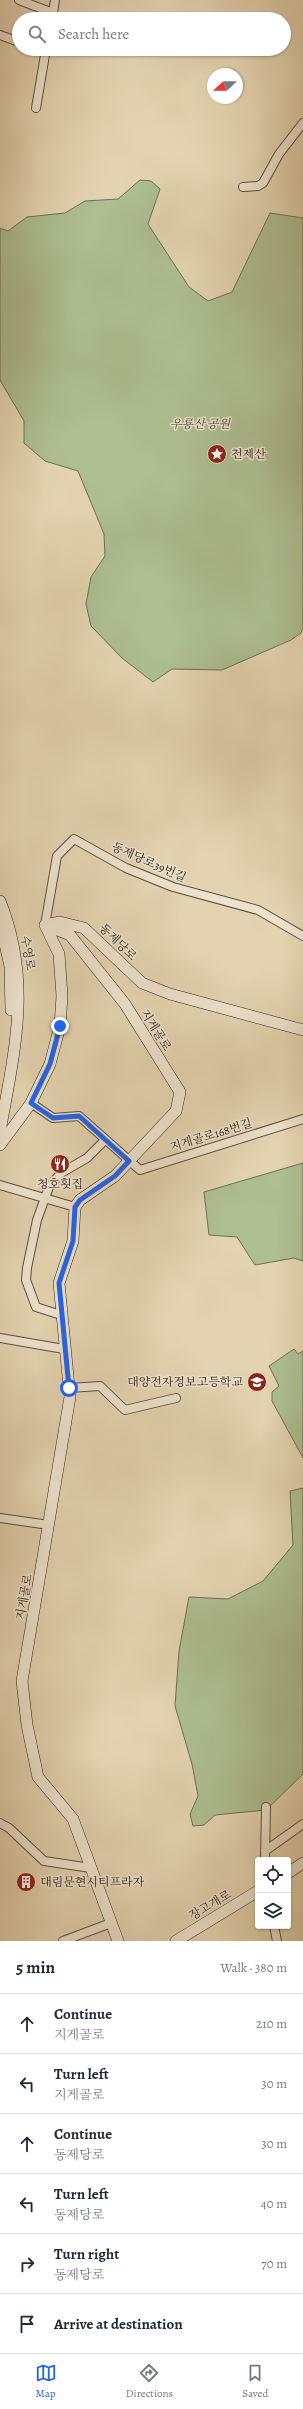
<!DOCTYPE html>
<meta charset="utf-8">
<style>
:root{--surface:#fff;--page:#f6f6f7;--text:#1f2937;--muted:#747a83;--line:#e0e1e3;--accent:#2563eb}
body{margin:0;font-family:Alegreya,"Noto Serif KR",serif;background:var(--page);color:var(--text)}
.controls{position:absolute;right:12px;bottom:12px;display:grid;overflow:hidden;border-radius:4px;box-shadow:0 1px 3px #0004}
.controls button{width:36px;height:36px;display:grid;place-items:center;padding:0;border:0;border-bottom:1px solid var(--line);background:var(--surface);color:var(--text);font:20px sans-serif}
.compass{position:absolute;left:207px;top:68px;width:36px;height:36px;border-radius:50%;background:var(--surface);box-shadow:0 1px 3px #0004;rotate:248deg}
.stop{position:absolute;width:12px;height:12px;margin:-9px;border:3px solid #2563eb;border-radius:50%;background:#fff}
.stop.end{background:#2563eb;border-color:#fff;box-shadow:0 1px 4px #0008}
.list{margin:0;padding:0;list-style:none}
h2{display:flex;justify-content:space-between;align-items:center;height:52px;margin:0;padding:0 16px;font-size:17px}
h2 small{font-size:13px;font-weight:400;color:var(--muted)}
.list li{display:grid;grid-template-columns:26px 1fr auto;gap:12px;align-items:center;box-sizing:border-box;height:60px;padding:0 16px;border-top:1px solid var(--line)}
.list b{display:block;font-size:15px;white-space:nowrap}
.list p{margin:0;font-size:13px;white-space:nowrap;color:var(--muted)}
.list em{font-size:13px;font-style:normal;color:var(--muted)}
.icon{flex:none;width:22px;height:22px;fill:none;stroke:currentColor;stroke-width:2;stroke-linecap:round;stroke-linejoin:round}
.map{position:relative;flex:none;width:303px;height:1941px;overflow:hidden}
.search{position:absolute;background:var(--surface);box-shadow:0 1px 3px #0004;left:12px;right:12px;top:12px;height:44px;display:flex;align-items:center;gap:10px;box-sizing:border-box;padding:0 14px;border-radius:22px;color:var(--muted);font-size:15px}
.sheet{height:412px;background:var(--surface)}
nav{display:flex;justify-content:space-around;align-items:center;box-sizing:border-box;height:56px;border-top:1px solid var(--line);background:var(--surface);font-size:11px;color:var(--muted)}
nav a{display:grid;justify-items:center;gap:2px}
nav .on{color:var(--accent)}
.map>svg:first-child{display:block}
</style>
<div class="map">
<svg width="303" height="1941" viewBox="0 0 303 1941">
<rect width="100%" height="100%" fill="#e3d3b0"/>
<filter id="stains"><feTurbulence type="fractalNoise" baseFrequency=".005" numOctaves="4"/><feColorMatrix values="0 0 0 0 .2 0 0 0 0 .09 0 0 0 0 .02 0 0 0 .5 -.17"/></filter>
<radialGradient id="worn" r=".72"><stop offset=".6" stop-color="#630" stop-opacity="0"/><stop offset="1" stop-color="#630" stop-opacity=".3"/></radialGradient>
<path fill="#adbe91" stroke="#6e7056" d="M140,180l11,1 9,8 -12,35 41,63 19,14 24,-9 38,-79 33,5v410l-2,5 -10,7 -69,30 -50,-1 -19,13 -31,-24 -31,-32 -5,-22 5,-27 14,-21 -1,-22 -26,-63 -33,-10 -21,-18v-22l-24,-41v-152l8,3 19,-14 38,-4 20,-12 33,-2z
M303,1163v98l-9,-3 -39,7 -18,-28 -28,-2 -5,-43z
M294,1349l4,5 5,-3v107l-31,-57v-9l7,-6 -10,-20z
M303,1488v286l-37,36 -51,5 -11,10 -11,1 -3,-12 8,-18 -6,-32 -17,-58 4,-55 10,-54 39,2 35,-18 30,-36 -3,-54z"/>
<g fill="none" stroke-linecap="round" stroke-linejoin="round">
<g stroke="#5b4e41" stroke-width="10">
<path id="street" d="M19,0l34,13
M52,19l3,-19
M0,35l19,7
M37,49l8,3
M36,108l10,-59
M243,187l15,-1 5,-3 16,-29 24,-31
M45,925l12,-69 17,-17 52,29 47,19 85,23 45,26
M31,1103l22,15 26,-2 61,54 163,-51
M0,1185l75,22
M61,1315l-25,-8 -10,-27 1,-12 10,-48 12,-33 12,-14 26,-15 18,-18
M0,1338l64,11
M69,1388l31,-2 25,24 51,-12
M0,1518l49,7
M0,1823l9,5 35,33 47,7
M265,1851l38,-27
M265,1860l1,-53
M274,1926l3,15
M63,1941l48,-18"/>
</g>
<g stroke="#2e211c" stroke-width="12">
<path id="secondary" d="M0,901c32,80 15,148 0,230
M0,922l10,44 1,44
M45,925l25,10 55,69 55,88 -4,19 -61,65 -35,24 -5,7 -2,34 -14,42 11,114 -48,284 5,44 11,52 35,42 45,122
M45,925l15,-3 24,6 58,55 28,11 133,36
M0,1145l31,-42 19,-39 10,-38 2,-30 -3,-42 -14,-29
M288,1873l15,-10
M176,1941l82,-50"/>
</g>
<use href="#street" stroke="#ede2cc" stroke-width="8"/>
<use href="#secondary" stroke="#ede2cc" stroke-width="11"/>
</g>
<g fill="none" stroke-linecap="round" stroke-linejoin="round">
<path stroke="#2563eb" stroke-width="5" d="M60,1026l-10,38 -19,39 22,15 26,-2 50,45 -14,15 -35,24 -5,7 -2,34 -14,42 10,105"/>
</g>
<defs>
<g id="sight-disc" transform="scale(1)"><circle r="9.5" fill="#8f2418" stroke="#ede2cc"/><path d="M0-6L1.8-2.2L6-1.7L2.9 1.2L3.7 5.4L0 3.3L-3.7 5.4L-2.9 1.2L-6-1.7L-1.8-2.2Z" fill="#fff"/></g>
<g id="restaurant-disc" transform="scale(1)"><circle r="9.5" fill="#8f2418" stroke="#ede2cc"/><path d="M-5-6h1v4h1v-4h1v4h1v-4h1v5L-1.5 .5V6h-2V.5L-5-1ZM5-6V6H3V1.5H1.5Q1.5-4 5-6Z" fill="#fff"/></g>
<g id="school-disc" transform="scale(1)"><circle r="9.5" fill="#8f2418" stroke="#ede2cc"/><path d="M0-5L7-2L0 1L-7-2ZM-4 1L0 2.5L4 1V4Q0 6-4 4Z" fill="#fff"/></g>
<g id="building-disc" transform="scale(1)"><circle r="9.5" fill="#8f2418" stroke="#ede2cc"/><path d="M-4-6H4V6H1V3H-1V6H-4ZM-2.5-4.3h1.7v1.8h-1.7ZM.8-4.3h1.7v1.8H.8ZM-2.5-1h1.7V.8h-1.7ZM.8-1h1.7V.8H.8Z" fill="#fff"/></g>
</defs>
<g fill-rule="evenodd">
<use href="#sight-disc" x="217" y="454"/>
<use href="#restaurant-disc" x="60" y="1164"/>
<use href="#school-disc" x="257" y="1382"/>
<use href="#building-disc" x="26" y="1882"/>
</g>
<g text-anchor="middle" dominant-baseline="central" stroke-width="3" stroke-linejoin="round" paint-order="stroke">
<g font-size="12" font-style="italic" fill="#4e4839" stroke="#ede2cc">
<text x="200" y="424">우룡산 공원</text>
</g>
<g font-size="12" fill="#2e211c" stroke="#ede2cc" text-anchor="start">
<text x="231" y="454">천제산</text>
<text x="60" y="1184" text-anchor="middle">청호횟집</text>
<text x="243" y="1382" text-anchor="end">대양전자정보고등학교</text>
<text x="40" y="1882">대림문현시티프라자</text>
</g>
<g font-size="12" fill="#2e211c" stroke="#ede2cc">
<text transform="translate(149 862) rotate(24)">동제당로39번길</text>
<text transform="translate(118 942) rotate(44)">동제당로</text>
<text transform="translate(28 953) rotate(80)">수영로</text>
<text transform="translate(156 1030) rotate(58)">지게골로</text>
<text transform="translate(211 1135) rotate(-17)">지게골로168번길</text>
<text transform="translate(24 1597) rotate(-80)">지게골로</text>
<text transform="translate(210 1905) rotate(-31)">장고개로</text>
</g>
</g>
<rect width="100%" height="100%" filter="url(#stains)"/>
<rect width="100%" height="100%" fill="url(#worn)"/>
</svg>
<div class="controls">
<button><svg class="icon" aria-label="locate" viewBox="0 0 24 24"><circle cx="12" cy="12" r="6"/><path d="M12 2v4M12 18v4M2 12h4M18 12h4"/></svg></button>
<button><svg class="icon" aria-label="layers" viewBox="0 0 24 24"><path d="M12 4l9 5-9 5-9-5zM3 14l9 5 9-5"/></svg></button>
</div>
<svg class="compass" viewBox="-18 -18 36 36"><path d="M0-13l5 13h-10z" fill="#e53935"/><path d="M0 13l5-13h-10z" fill="#747a83"/></svg>
<div class="stop" style="left:69px;top:1388px"></div>
<div class="stop end" style="left:60px;top:1026px"></div>
<div class="search"><svg class="icon" aria-label="search" viewBox="0 0 24 24"><circle cx="10" cy="10" r="6"/><path d="M15 15l6 6"/></svg>Search here</div>
</div>
<section class="sheet">
<h2>5 min<small>Walk · 380 m</small></h2>
<ul class="list">
<li><svg class="icon" aria-label="ahead" viewBox="0 0 24 24"><path d="M12 20V5M6 11l6-6 6 6"/></svg><div><b>Continue</b><p>지게골로</p></div><em>210 m</em></li>
<li><svg class="icon" aria-label="left" viewBox="0 0 24 24"><path d="M17 20v-9H6M10 6l-5 5 5 5"/></svg><div><b>Turn left</b><p>지게골로</p></div><em>30 m</em></li>
<li><svg class="icon" aria-label="ahead" viewBox="0 0 24 24"><path d="M12 20V5M6 11l6-6 6 6"/></svg><div><b>Continue</b><p>동제당로</p></div><em>30 m</em></li>
<li><svg class="icon" aria-label="left" viewBox="0 0 24 24"><path d="M17 20v-9H6M10 6l-5 5 5 5"/></svg><div><b>Turn left</b><p>동제당로</p></div><em>40 m</em></li>
<li><svg class="icon" aria-label="right" viewBox="0 0 24 24"><path d="M7 20v-9h11M14 6l5 5-5 5"/></svg><div><b>Turn right</b><p>동제당로</p></div><em>70 m</em></li>
<li><svg class="icon" aria-label="arrive" viewBox="0 0 24 24"><path d="M6 21V4h12l-3 4 3 4H6"/></svg><div><b>Arrive at destination</b></div></li>
</ul>
</section>
<nav>
<a class="on"><svg class="icon" aria-label="map" viewBox="0 0 24 24"><path d="M3 6l6-2 6 2 6-2v14l-6 2-6-2-6 2zM9 4v14M15 6v14"/></svg>Map</a>
<a><svg class="icon" aria-label="directions" viewBox="0 0 24 24"><path d="M12 3l9 9-9 9-9-9zM9 14v-3h6M13 9l2 2-2 2"/></svg>Directions</a>
<a><svg class="icon" aria-label="saved" viewBox="0 0 24 24"><path d="M7 4h10v16l-5-4-5 4z"/></svg>Saved</a>
</nav>
